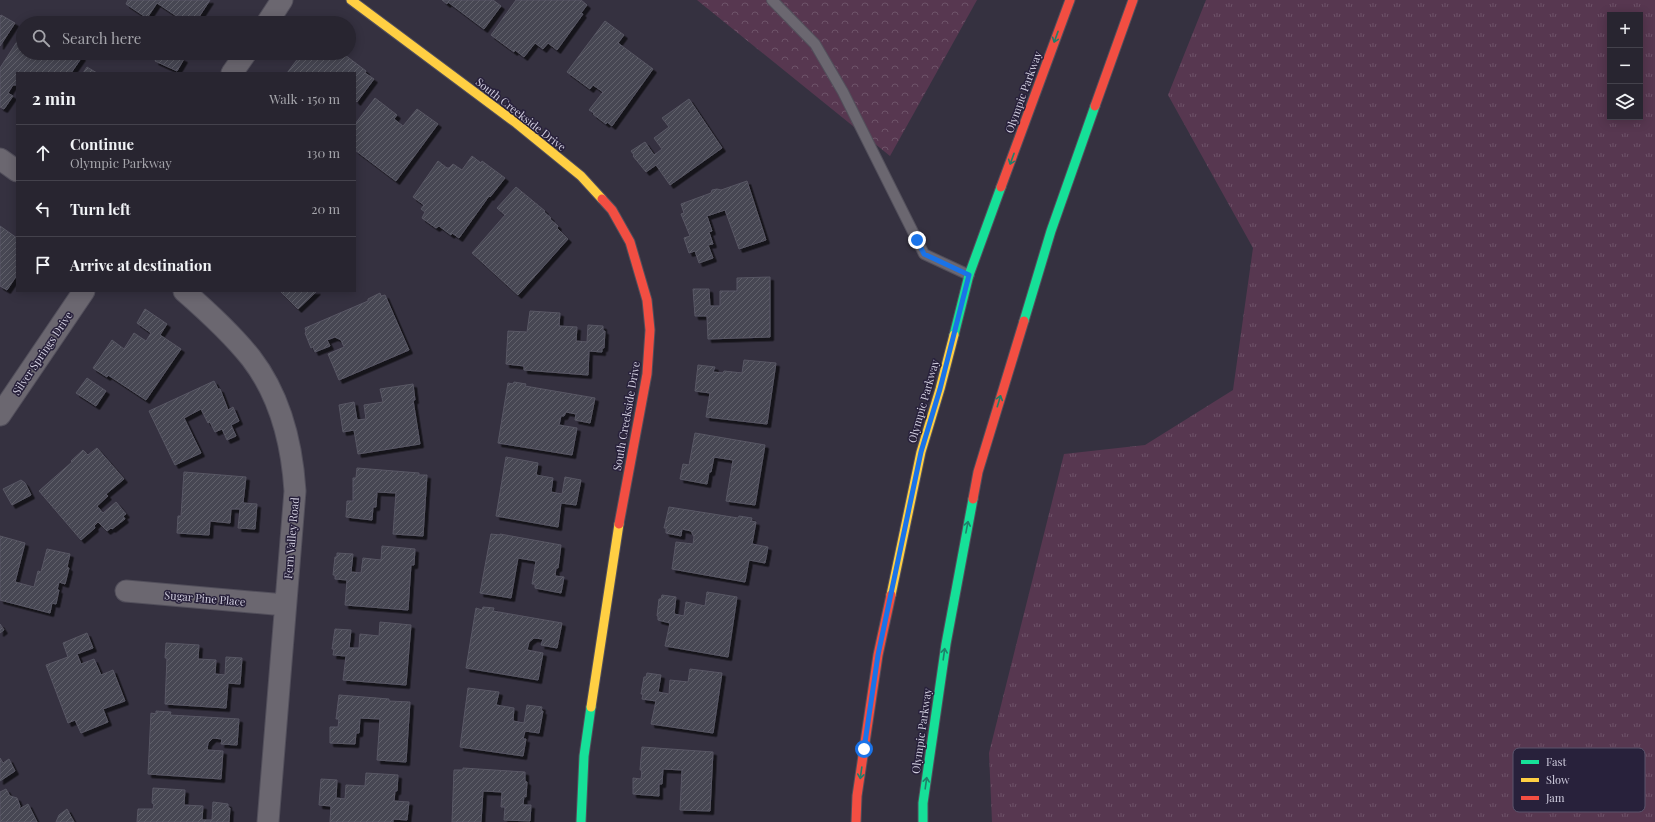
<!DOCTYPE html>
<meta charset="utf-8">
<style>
:root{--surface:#282530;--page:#34313c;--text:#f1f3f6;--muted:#a5a5ab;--line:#44424c}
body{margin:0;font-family:"Playfair Display",serif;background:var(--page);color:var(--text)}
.controls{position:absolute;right:12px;top:12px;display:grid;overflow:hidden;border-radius:0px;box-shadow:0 2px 10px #0003}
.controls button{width:36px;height:36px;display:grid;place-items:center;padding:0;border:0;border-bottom:1px solid var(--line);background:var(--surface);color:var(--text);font:20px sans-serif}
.stop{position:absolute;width:12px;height:12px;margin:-9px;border:3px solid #1a73e8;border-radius:50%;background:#fff}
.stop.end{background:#1a73e8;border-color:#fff;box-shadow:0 1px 4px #0008}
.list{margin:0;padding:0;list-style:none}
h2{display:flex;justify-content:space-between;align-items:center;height:52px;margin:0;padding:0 16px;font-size:17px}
h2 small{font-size:13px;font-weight:400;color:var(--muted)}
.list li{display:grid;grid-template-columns:26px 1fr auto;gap:12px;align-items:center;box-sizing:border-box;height:56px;padding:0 16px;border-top:1px solid var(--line)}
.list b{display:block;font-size:15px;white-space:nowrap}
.list p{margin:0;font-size:13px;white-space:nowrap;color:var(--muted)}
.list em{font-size:13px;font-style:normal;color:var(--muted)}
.icon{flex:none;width:22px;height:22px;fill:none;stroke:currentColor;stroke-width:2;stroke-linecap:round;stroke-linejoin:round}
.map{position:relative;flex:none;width:1655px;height:822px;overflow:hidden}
.search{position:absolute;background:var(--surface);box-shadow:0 2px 10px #0003;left:16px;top:16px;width:340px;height:44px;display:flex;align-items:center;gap:10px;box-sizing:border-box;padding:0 14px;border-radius:22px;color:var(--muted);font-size:15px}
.panel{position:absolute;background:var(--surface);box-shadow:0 2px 10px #0003;left:16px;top:72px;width:340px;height:220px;border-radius:0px}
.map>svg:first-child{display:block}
</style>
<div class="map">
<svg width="1655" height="822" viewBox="0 0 1655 822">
<defs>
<pattern id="grass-tufts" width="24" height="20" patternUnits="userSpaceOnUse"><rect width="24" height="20" fill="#573750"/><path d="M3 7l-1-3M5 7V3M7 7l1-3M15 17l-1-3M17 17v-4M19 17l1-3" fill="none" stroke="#6e5369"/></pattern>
<pattern id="park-crowns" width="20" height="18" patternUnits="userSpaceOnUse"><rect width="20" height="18" fill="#573750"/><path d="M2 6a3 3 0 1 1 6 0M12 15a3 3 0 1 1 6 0" fill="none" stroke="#6e5369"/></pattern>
<pattern id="building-hatch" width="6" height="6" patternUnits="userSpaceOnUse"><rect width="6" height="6" fill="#474653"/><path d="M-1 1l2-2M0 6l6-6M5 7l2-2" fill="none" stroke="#61606b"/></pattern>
<filter id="shadow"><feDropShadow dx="3.5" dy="3.5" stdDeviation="0" flood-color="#0009"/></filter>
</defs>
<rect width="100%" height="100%" fill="#353140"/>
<path fill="url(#grass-tufts)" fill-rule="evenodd" d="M1206,0h449v822h-663l-3,-69 75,-299 81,-9 88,-55 20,-142 -85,-153zM1610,15h30v102h-30z"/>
<path fill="url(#park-crowns)" d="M697,0h280l-87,156z"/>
<path fill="url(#building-hatch)" stroke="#585764" filter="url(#shadow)" d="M128,0h82l-15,23h-8l-30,-20 -10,15 -21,-14z
M442,0h51l8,6 -17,23 -36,-27 -1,2z
M516,0h65l6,5 -6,8 2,1 -26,36 -9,-7 -5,6 -8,-6 -11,14 -9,-7 -1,2 -23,-17z
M1,15l14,8 -15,23v-30z
M605,21l19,14 -6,8 35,26 -41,57 -5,-4 -1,2 -13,-10 1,-1 -5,-3 14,-18 -10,-7 -3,4 -23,-17z
M23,30v23h53l6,4 -11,16h-54v12h-4l-5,8 5,3 -9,13 -4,-2v-39l20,-31 -1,-1z
M159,53h11l14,6 -7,12 -22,-10z
M302,53h36l5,4 2,-2 21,16 -1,2 9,6 -17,23 -2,-2v-27h-68z
M87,67l10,6h-14z
M375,98l22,17 -3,4 9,7 14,-17 21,15 -42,57 -41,-31v-26z
M689,99l33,49 -52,37 -14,-20 -10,7 -13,-16 1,-1 -3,-4 14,-9 9,13 8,-6 -8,-11 15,-11 -7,-9z
M472,156l9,7 1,-2 23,17 -15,19 -1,-1 -30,42 -7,-5 -1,2 -12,-9 -3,2 -14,-10 3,-6 -4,-3 3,-4 -11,-8 25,-36 9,7h2l4,-4 9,6z
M747,181l19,59 -27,9 -14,-39 -18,6 5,15 -3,1 4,12 -5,1 5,13 -14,5 -4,-12 -6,2 -5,-15 6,-2 -9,-22 3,-1 -3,-9 30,-11 1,-3 5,-1 4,1z
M516,187l29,24 -1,1 7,6 -1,1 8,7 -1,2 11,11 -50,56 -46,-42 33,-38 -8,-7z
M0,226l17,12v37l-10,15 -7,-4z
M770,277v60l-62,2 -1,-23h-12l-2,-27h16l1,17h10v-15h17v-13z
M282,291h35l-19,18 -17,-17z
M380,293l1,3 4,-1 24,55 -70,30 -11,-26 16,-7 -3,-7 -6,-3 -8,3 3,6 -15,6 -2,-5 -2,1 -6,-15 1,-1 -1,-4 63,-27v-2z
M145,309l22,15 -7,11 21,14 -35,51 -38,-25 -1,2 -14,-9 19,-28 12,9 10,-16 12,8 5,-8 -14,-10z
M530,311l30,2 -1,13 18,1 -1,14 11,1 1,-17 15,1v5h2l-1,17h-2v4l-13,-1 -1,24 -64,-5v-4l-18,-2 2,-33 19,1z
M744,360l32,3 -9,61 -61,-7 4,-24 -15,-2 3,-26 17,2 -2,5 10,1 1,-2 18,2z
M87,378l19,13 -10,15 -20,-13z
M214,381l4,8h2l8,21 5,-3 6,14 -8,4 5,11 -9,4 -5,-11 -7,3 -5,-10 -2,1 -7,-14 -17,9 17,35 -26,12 -26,-54z
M514,382l12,2 -1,2 70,12 -5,25 -15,-3 1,-6 -10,-2 -2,4h-3l-2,9 18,3 -5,27 -74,-12 10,-60 5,1z
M413,384l2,16h-2l7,44 -62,10 -4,-24 -11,2 -4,-27 15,-3 3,18 9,-1 -2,-14 19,-3 -3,-13z
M695,433l70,12 -10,60 -29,-4 7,-41 -19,-3 -3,15h-2l-2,12 -27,-5 3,-15 6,1z
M97,448l27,31 -18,15 2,2 -11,10 6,7 13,-11 10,12 -3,2 2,3 -13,10 -1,-1 -4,3 -9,-9 -4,4 1,2 -14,12 -42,-49 33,-29 -1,-1 12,-11 5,5z
M506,457l32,6 -2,12 17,3 -2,14 11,2 3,-17 16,3 -5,25 -15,-2 -3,24 -62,-11z
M357,468l62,5v2h8l-4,61 -30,-2 3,-41 -19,-1 -1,15h-3l-1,13 -26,-3 1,-16h6v-23h3z
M184,472l62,5 -3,26 14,1 -2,25 -17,-1 2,-19h-9l-1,14 -20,-2 -1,14 -32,-2 1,-17h3z
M21,480l4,3 6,12 -19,10 -9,-16z
M669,507l69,11 1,-2 13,2 -1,3 5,1 -4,22 16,3 -3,16 -16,-3 -4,22 -73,-13 4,-27 17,2 1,-7 -3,-6 -9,-2 -1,7 -15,-3v-5h-2z
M491,534l9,1v-1l61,11 -3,23h-2l-1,8 9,1 -3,16 -26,-5v-4h-3l4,-23 -18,-3 -7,40 -31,-5z
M0,536l25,7 -10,39 19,5 4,-16 3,1 6,-23 23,5 -3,13 2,1 -4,16 -6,-2 -2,8h2l-3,14 -4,-1 -2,10 -50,-13z
M382,546l33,3 -1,16h-3l-3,45 -63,-5 2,-25 -12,-1v-4h-2l2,-18h2v-4l16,1 -2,18 10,1 2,-15 18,2z
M707,592l30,5 -9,60 -63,-11 5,-23 -12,-3v-4h-1l2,-17h2l1,-4 14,2 -2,17 10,2 2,-14 19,4z
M483,607l11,1 -1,3 69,12 -5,25 -16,-3 2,-6 -9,-1 -5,4 -2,8 16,3 -5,27 -72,-12 10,-60 6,2z
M380,622l31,3 -5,60 -63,-5 3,-24 -13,-1 1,-6h-2l3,-20 16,1 -2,18h10l1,-14 19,2z
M0,624l4,6 -4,3z
M87,633l6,15 -16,6 4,10 13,-5 7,16 12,-5 12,31 -22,8 5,13 -27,11 -6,-13 -7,3 -22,-58 22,-8 -5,-14z
M166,643l33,2 -1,14 18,1 -1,14 10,1 1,-18 16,1 -2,26 -12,-1 -2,25 -61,-4 2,-46h-2z
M690,669l32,4 -9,60 -62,-9 5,-23 -14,-2 1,-5h-2l3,-17h2l1,-4 14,2 -3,17 11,2 1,-14 18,2z
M468,688l31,4 -3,13 18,3 -1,13 11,2 3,-18 15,2 -1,4h2l-4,22 -14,-2 -2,8h3l-3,17 -63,-9z
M339,695l50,4v2l21,1 -4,60 -29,-2 3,-41 -20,-1 -1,15h-3l-1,11 -25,-1v-16h8l1,-8h-3z
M156,711l15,1 -1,3 69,4 -2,26 -16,-1 1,-5 -9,-1 -5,5 -1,7 16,1 -2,28 -73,-5 3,-61 5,1z
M642,747l71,5 -3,59 -30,-1 2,-40 -19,-1 -1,15h-3v12l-26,-2v-16l8,1 1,-9h-2z
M0,758l3,5 6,-4 6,12 -15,10z
M463,768l62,4v9l2,1 -1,15 -2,-1 -1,9h8l-1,16 -26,-1 1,-13h-4l1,-15 -19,-1 -2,31h-29l2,-52h9z
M366,773l32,2 -1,16h-2l-1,10 15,1 -2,18 -14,-1v3h-63l1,-16 -12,-1 2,-26 16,1 -1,18 9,1 1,-14 19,1z
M153,788l32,2 -1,15 19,1 -1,14h10l1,-18 15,2v4h2l-1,14h-92l1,-13h15l1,-5 -2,-1z
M6,789l4,7 7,2 3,8 -1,3 9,-5 9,18h-37v-30z
M67,809l7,13h-18l3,-7z"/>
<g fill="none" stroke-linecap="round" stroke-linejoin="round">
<g stroke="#524f5b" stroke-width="12">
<path id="lane" d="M772,0l43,44 28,48 81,162 45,21"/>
</g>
<g stroke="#524f5b" stroke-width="23">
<path id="street" d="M267,23l15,-23
M232,73l14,-20
M0,159l17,12
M184,291c24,21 48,43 67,67 30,39 41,86 44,133l-27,331
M0,415l84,-124
M126,591l159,14"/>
</g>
<g stroke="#524f5b" stroke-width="11">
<path id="fast" d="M1024,321l27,-90 44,-125
M954,335l15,-60 32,-88
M581,822l3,-66 7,-49
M923,822v-19l23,-159 27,-145"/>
</g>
<g stroke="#524f5b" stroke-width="11">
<path id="slow" d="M351,0l165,123 65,53 21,23
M891,595l30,-143 19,-63 14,-54
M591,707l28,-183"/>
</g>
<g stroke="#524f5b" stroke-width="11">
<path id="jam" d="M1095,106l38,-106
M1001,187l69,-187
M602,199l10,11 18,32 17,58 3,30 -3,44 -28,150
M973,499l5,-27 46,-151
M856,822l1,-26 21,-141 13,-60"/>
</g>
<use href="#lane" stroke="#6b6770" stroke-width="10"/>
<use href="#street" stroke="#6b6770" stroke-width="21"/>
<use href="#fast" stroke="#16e098" stroke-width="9"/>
<use href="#slow" stroke="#ffcf43" stroke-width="9"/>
<use href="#jam" stroke="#f24e42" stroke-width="9"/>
</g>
<defs><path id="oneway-shaft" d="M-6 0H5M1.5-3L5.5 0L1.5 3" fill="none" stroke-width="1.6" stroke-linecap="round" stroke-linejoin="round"/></defs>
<g stroke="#1f806a">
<use href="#oneway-shaft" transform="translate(1056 37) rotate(110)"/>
<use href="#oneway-shaft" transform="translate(1012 159) rotate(110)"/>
<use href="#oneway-shaft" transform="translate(999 401) rotate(-73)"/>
<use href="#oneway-shaft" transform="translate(967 527) rotate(-79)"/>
<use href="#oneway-shaft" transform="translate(944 654) rotate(-82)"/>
<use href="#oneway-shaft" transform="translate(861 773) rotate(98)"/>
<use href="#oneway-shaft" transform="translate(926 783) rotate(-82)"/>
</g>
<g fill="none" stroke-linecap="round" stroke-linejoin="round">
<path stroke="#1a73e8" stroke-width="5" d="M864,749l14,-94 43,-203 19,-63 29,-114 -45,-21 -7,-14"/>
</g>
<g text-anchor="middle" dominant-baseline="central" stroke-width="3" stroke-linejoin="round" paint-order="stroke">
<g font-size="11" fill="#d2cfe0" stroke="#28213b">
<text transform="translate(1023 92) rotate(-70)">Olympic Parkway</text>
<text transform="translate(521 114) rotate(38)">South Creekside Drive</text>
<text transform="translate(42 353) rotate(-56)">Silver Springs Drive</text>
<text transform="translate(923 401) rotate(-74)">Olympic Parkway</text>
<text transform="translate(626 416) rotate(-80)">South Creekside Drive</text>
<text transform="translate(291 538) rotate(-85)">Fern Valley Road</text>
<text transform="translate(205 598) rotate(5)">Sugar Pine Place</text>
<text transform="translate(921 731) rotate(-82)">Olympic Parkway</text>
</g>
</g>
<rect x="1513" y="748" width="132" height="64" rx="6" fill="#28213b" stroke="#5b556d" stroke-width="1"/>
<rect x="1521" y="760" width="18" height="4" fill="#16e098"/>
<rect x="1521" y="778" width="18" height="4" fill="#ffcf43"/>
<rect x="1521" y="796" width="18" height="4" fill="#f24e42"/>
<g font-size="11" fill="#d2cfe0">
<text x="1546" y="766">Fast</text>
<text x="1546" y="784">Slow</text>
<text x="1546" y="802">Jam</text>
</g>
</svg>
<div class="controls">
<button>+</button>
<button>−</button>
<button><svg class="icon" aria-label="layers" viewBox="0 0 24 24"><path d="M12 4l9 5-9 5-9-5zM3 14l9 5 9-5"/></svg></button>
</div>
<div class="stop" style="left:864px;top:749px"></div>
<div class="stop end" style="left:917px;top:240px"></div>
<div class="search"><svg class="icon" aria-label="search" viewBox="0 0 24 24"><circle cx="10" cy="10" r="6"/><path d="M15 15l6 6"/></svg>Search here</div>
<section class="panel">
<h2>2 min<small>Walk · 150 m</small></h2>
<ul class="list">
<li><svg class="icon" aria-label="ahead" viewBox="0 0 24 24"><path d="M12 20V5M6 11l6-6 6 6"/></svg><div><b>Continue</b><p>Olympic Parkway</p></div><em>130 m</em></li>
<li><svg class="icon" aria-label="left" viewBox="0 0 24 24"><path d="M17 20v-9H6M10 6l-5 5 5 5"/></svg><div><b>Turn left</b></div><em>20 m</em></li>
<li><svg class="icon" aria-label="arrive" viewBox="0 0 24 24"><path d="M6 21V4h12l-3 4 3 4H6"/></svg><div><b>Arrive at destination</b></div></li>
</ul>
</section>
</div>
